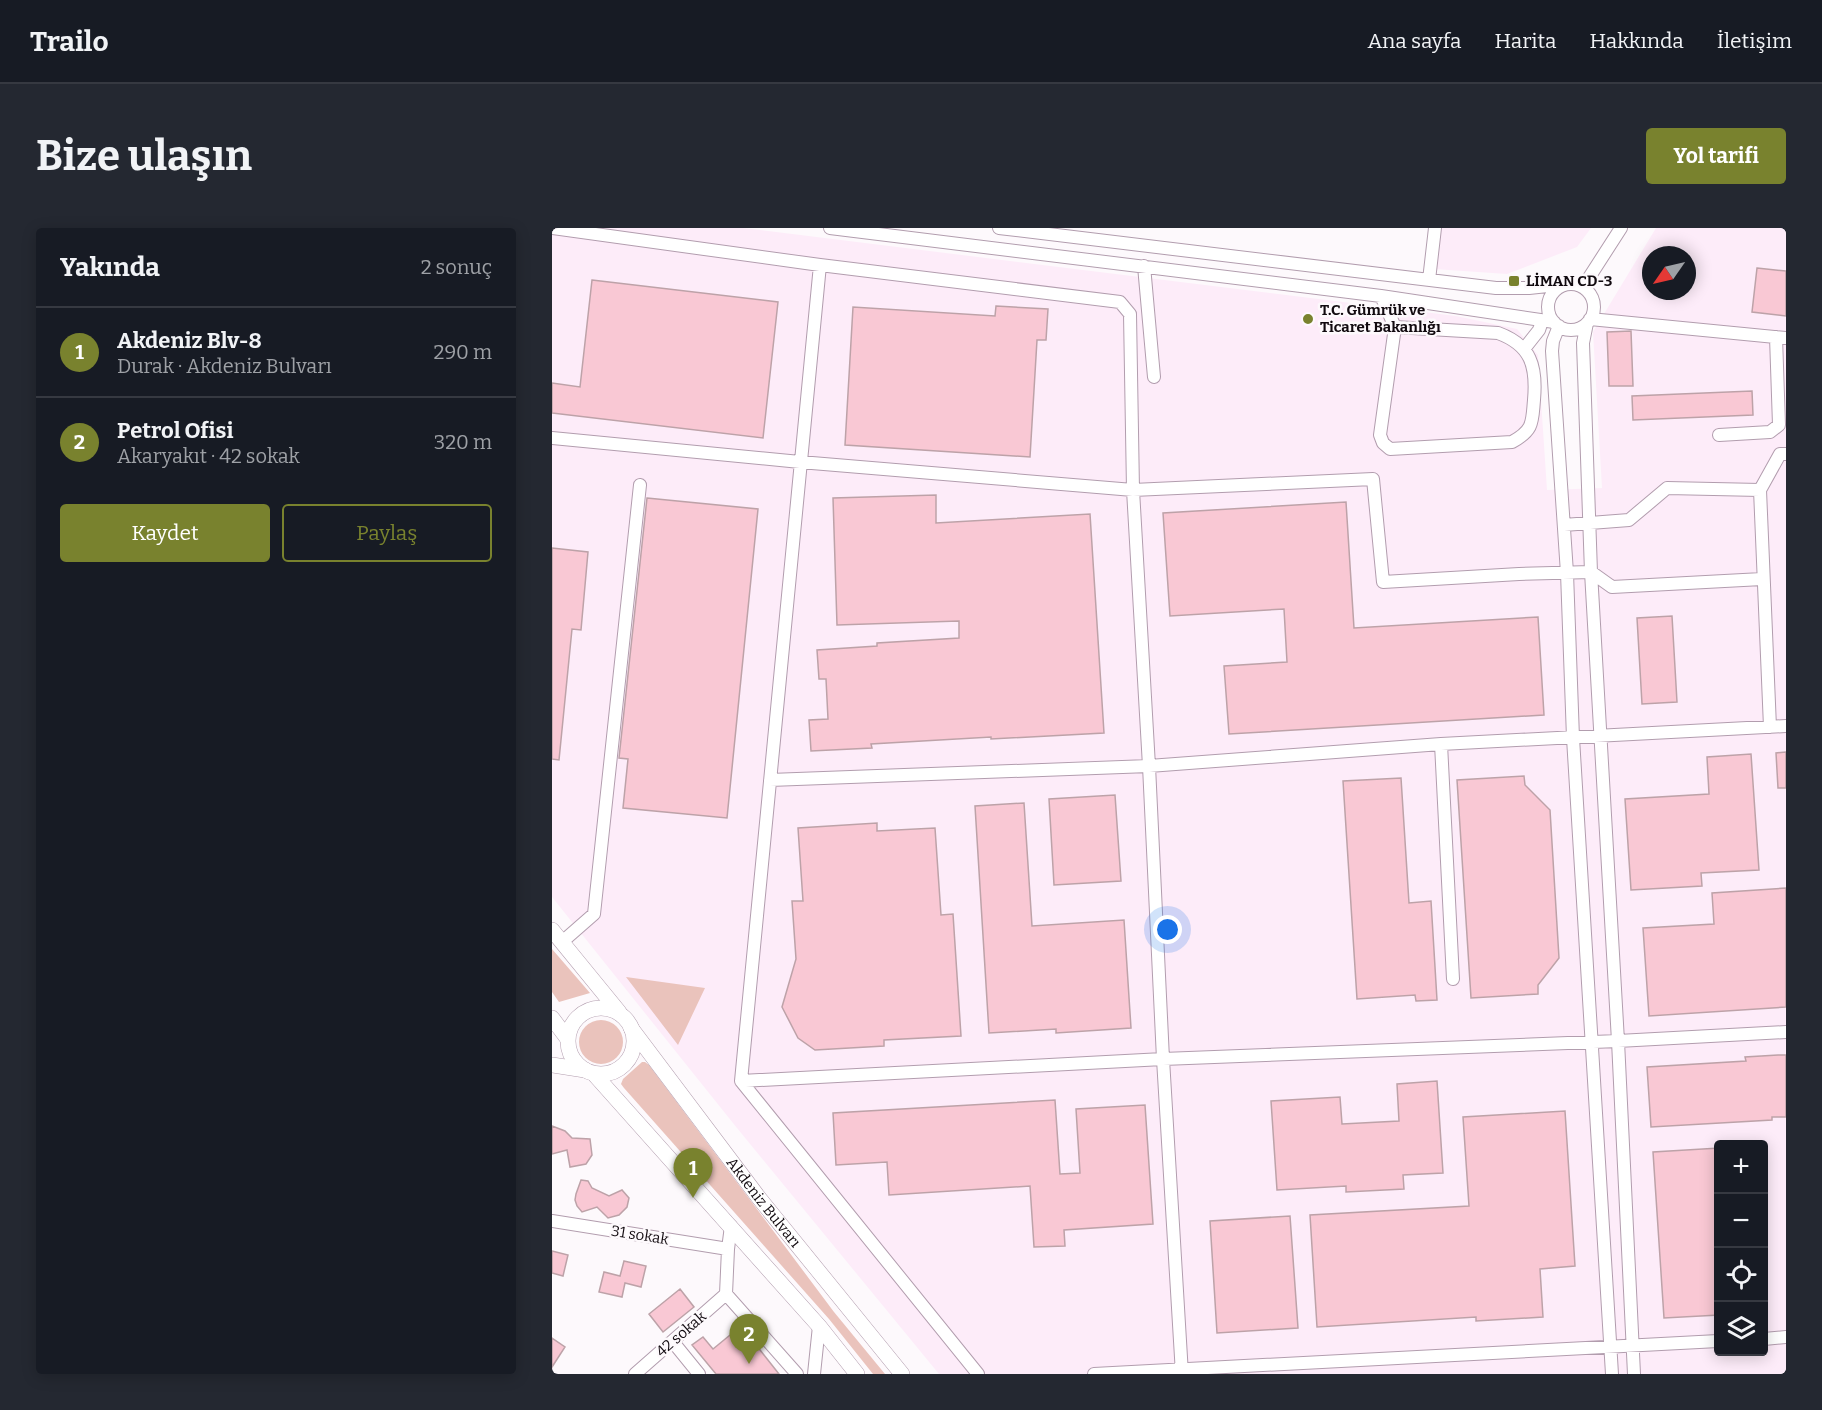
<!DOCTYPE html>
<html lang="tr">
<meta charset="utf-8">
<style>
:root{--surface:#171b24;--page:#242831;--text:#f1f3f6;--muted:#9ea1a6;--line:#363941;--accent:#79822e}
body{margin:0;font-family:Bitter,serif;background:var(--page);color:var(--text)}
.controls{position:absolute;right:18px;bottom:18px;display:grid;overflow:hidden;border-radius:6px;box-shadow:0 3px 15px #0003}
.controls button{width:54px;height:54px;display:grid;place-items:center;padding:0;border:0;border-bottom:2px solid var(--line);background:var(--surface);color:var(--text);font:30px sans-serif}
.compass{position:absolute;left:1090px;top:18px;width:54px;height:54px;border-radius:50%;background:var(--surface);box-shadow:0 3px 15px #0003;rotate:236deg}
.you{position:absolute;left:616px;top:702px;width:21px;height:21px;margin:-15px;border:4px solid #fff;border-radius:50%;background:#1a73e8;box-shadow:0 0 0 9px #1a73e833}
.badge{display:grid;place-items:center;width:39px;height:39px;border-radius:50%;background:var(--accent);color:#fff;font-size:20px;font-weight:700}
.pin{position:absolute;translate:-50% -50px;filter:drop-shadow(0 2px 3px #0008)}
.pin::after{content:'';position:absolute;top:32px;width:21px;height:18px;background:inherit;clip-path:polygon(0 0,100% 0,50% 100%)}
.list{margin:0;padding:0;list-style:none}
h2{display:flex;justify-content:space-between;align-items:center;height:78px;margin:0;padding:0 24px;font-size:26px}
h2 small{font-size:20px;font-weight:400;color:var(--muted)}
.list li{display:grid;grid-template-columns:39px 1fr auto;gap:18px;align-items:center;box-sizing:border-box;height:90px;padding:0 24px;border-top:2px solid var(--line)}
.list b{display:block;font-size:22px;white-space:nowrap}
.list p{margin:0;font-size:20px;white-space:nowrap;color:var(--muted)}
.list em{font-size:20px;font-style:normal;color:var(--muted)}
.actions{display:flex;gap:12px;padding:18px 24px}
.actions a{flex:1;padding:14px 0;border:2px solid var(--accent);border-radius:6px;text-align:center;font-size:21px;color:var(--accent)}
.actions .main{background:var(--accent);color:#fff}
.icon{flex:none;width:33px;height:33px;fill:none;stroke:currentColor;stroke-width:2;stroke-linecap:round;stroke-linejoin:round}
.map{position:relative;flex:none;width:1234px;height:1146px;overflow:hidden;border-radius:6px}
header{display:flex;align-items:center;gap:36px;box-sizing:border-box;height:84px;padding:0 30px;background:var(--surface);border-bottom:2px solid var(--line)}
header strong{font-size:28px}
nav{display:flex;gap:33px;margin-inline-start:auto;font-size:21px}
.intro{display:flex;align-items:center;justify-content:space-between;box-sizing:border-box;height:144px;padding:0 36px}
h1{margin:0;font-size:42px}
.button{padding:15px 27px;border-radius:6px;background:var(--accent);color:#fff;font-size:21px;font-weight:700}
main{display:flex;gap:36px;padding:0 36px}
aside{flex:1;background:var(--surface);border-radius:6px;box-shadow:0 3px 15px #0003}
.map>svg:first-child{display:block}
</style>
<header>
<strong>Trailo</strong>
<nav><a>Ana sayfa</a><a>Harita</a><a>Hakkında</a><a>İletişim</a></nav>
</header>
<div class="intro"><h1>Bize ulaşın</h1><a class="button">Yol tarifi</a></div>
<main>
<aside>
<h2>Yakında<small>2 sonuç</small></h2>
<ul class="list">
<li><span class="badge">1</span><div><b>Akdeniz Blv-8</b><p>Durak · Akdeniz Bulvarı</p></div><em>290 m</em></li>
<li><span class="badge">2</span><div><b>Petrol Ofisi</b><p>Akaryakıt · 42 sokak</p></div><em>320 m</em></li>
</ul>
<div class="actions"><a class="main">Kaydet</a><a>Paylaş</a></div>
</aside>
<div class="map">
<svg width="1234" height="1146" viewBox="0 0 1234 1146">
<rect width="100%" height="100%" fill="#fdf9fc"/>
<path fill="#fdecf9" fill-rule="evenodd" d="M0,0h191l713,88 61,13 21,26 9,135 55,-2 -9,-156 63,-104h130v1146h-847l-202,-246 -185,-231zM1099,27h36v36h-36zM1166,916h46v208h-46z
M887,0h152l-14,19 -70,27 -73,-5z"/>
<path fill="#eac3bc" d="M0,721l38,44 -31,9 -7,-10z
M74,749l79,11 -27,57z
M27 814a22 22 0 1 1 44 0a22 22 0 1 1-44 0Z
M90,834h3l4,3 185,247 51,62h-12l-44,-55 -205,-231 -3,-4 2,-5z"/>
<path fill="#f9c8d4" stroke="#bda2a8" stroke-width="1.5" d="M1205,40l29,3v45l-34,-4z
M40,52l186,22 -15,136 -211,-25v-30l28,4z
M444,78l52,3 -2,31h-9l-7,117 -185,-12 8,-138 142,9z
M1079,103l2,55h-24l-2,-54z
M1200,163l1,24 -120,5 -1,-24z
M384,267v28l154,-9 14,219 -113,6v-2l-120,7 1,4 -61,3 -2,-31 19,-1 -2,-40h-7l-2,-29 60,-4v-3l82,-5v-17l-122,4 -4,-127z
M95,270l111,11 -31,309 -104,-10 5,-49 -9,-1z
M794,274l8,126 184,-11 6,98 -315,19 -5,-68 63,-4 -3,-53 -114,7 -7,-103z
M0,320l36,4 -7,78 -9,-1 -13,131 -7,-1z
M1120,388l5,86 -35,2 -5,-86z
M1234,524v36h-8l-2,-35z
M1199,526l8,116 -58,3 1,13 -71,4 -6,-91 84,-5 -2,-37z
M972,548l1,9 25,25 9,148 -21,27v9l-67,4 -14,-218z
M849,550l8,125 22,-2 6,99 -21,1 -1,-6 -58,4 -14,-218z
M563,567l6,86 -67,4 -5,-86z
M472,575l8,123 92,-6 7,108 -75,5v-4l-67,4 -14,-227z
M325,595v8l58,-3 6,87 12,-1 8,122 -77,4v6l-69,4 -17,-12 -16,-31 14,-48 -4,-58h11l-5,-73z
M1234,660v119l-137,9 -6,-88 71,-4 -2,-31z
M1226,827h8v62h-14v3l-121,7 -4,-60 99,-6 -1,-4z
M885,853l6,92 -40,2 1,14 -58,3v-6l-69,4 -6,-89 69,-4 2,27 57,-3 -2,-37z
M503,872l5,74 20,-1 -4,-64 69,-4 8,119 -89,6 1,16 -31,1 -4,-61 -141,9 -2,-33 -51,3 -3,-52z
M1013,883l10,155 -35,3 3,48 -67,4v-4l-159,10 -7,-112 159,-9 -6,-89z
M0,898l13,5 7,7 18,1 2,16 -6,9 -16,3 -3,-17 -15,4z
M1167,920v167l-55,3 -11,-166z
M29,952l7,1 4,7 17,8 13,-6 7,8 -2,9 -8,8 -11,3 -11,-11 -15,5 -5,-6 -2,-6 1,-6z
M738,988l8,112 -81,5 -7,-112z
M0,1023l16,4 -5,21 -11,-3z
M72,1033l22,5 -5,21 -16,-4 -3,14 -23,-5 5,-20 16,4z
M128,1061l14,18 -31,25 -14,-18z
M189,1098l38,48h-63l-24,-29 11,-8 10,12z
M0,1110l13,9 -13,20z"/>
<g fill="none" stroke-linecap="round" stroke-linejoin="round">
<g stroke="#b29dae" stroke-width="14">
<path id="minor" d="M0,0l268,37 300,37 10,12 3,176 16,276 14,293 19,315
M278,0l551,68 173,26
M447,0l497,60h33l37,-4
M268,37l-79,816 237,293
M592,38l10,111
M877,52l6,-52
M996 79a23 23 0 1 1 46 0a23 23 0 1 1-46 0Z
M1031,59l38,-59
M829,68l14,31
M1038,91l196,19
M1035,95l-4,20 8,229 27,469 16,333
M1007,98l-6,15 -1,10 15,222 6,165 39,636
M843,99l103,6c33,12 39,33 36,67 -2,22 0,30 -22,42l-122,7 -7,-6 -3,-8z
M972,121l15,-19 3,-9
M1167,207l51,-3 9,-7 -3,-88
M0,210l248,24 333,28 240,-11 10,103 136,-8 72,-2 21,15 150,-8
M1208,262l20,-36h6
M1012,297l65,-5 38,-32 93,2 10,237
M889,516l12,235
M218,552l379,-14 292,-22 345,-18
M10,714l32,-28 46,-429
M189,853l422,-22 455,-18 168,-9
M0,993l176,28
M179,998l-3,23 -2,45 71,80
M1212,1111l22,-2
M121,1114l26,32
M83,1146l91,-80
M262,1146l5,-48
M542,1146l624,-33"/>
</g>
<g stroke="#b29dae" stroke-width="16">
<g id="major">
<path d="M0,702l67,82"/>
<circle cx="49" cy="813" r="33"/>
<path d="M0,790l15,20"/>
<path id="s1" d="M79,800l128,170 143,176"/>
<path d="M0,837l33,5"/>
<path d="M42,846l225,252 38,48"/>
</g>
</g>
<use href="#minor" stroke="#fff" stroke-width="12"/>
<use href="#major" stroke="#fff" stroke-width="15"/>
</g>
<g fill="#79822e" stroke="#fdf9fc" stroke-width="2">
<rect x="956" y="47" width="12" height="12" rx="3"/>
<circle cx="756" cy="91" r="6"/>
</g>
<g text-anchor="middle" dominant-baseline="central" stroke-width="5" stroke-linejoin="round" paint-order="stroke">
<g font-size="15" font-weight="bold" fill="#110a0f" stroke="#fdf9fc" text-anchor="start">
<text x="974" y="53">LİMAN CD-3</text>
<text x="768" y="82">T.C. Gümrük ve<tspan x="768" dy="17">Ticaret Bakanlığı</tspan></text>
</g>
<g font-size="15" fill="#110a0f" stroke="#fdf9fc">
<text stroke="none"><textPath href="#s1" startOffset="219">Akdeniz Bulvarı</textPath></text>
<text transform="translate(88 1007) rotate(9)">31 sokak</text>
<text transform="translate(129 1106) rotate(-41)">42 sokak</text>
</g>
</g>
</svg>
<div class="controls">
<button>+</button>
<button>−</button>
<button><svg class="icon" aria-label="locate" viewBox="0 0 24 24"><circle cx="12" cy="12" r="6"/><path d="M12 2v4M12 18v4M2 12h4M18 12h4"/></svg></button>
<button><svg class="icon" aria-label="layers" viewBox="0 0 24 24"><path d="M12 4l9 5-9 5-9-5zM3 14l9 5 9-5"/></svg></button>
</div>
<svg class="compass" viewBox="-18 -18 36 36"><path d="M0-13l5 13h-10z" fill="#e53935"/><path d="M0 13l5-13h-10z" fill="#9ea1a6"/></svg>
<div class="you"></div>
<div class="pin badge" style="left:141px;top:970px">1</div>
<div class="pin badge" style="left:197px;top:1136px">2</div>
</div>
</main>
